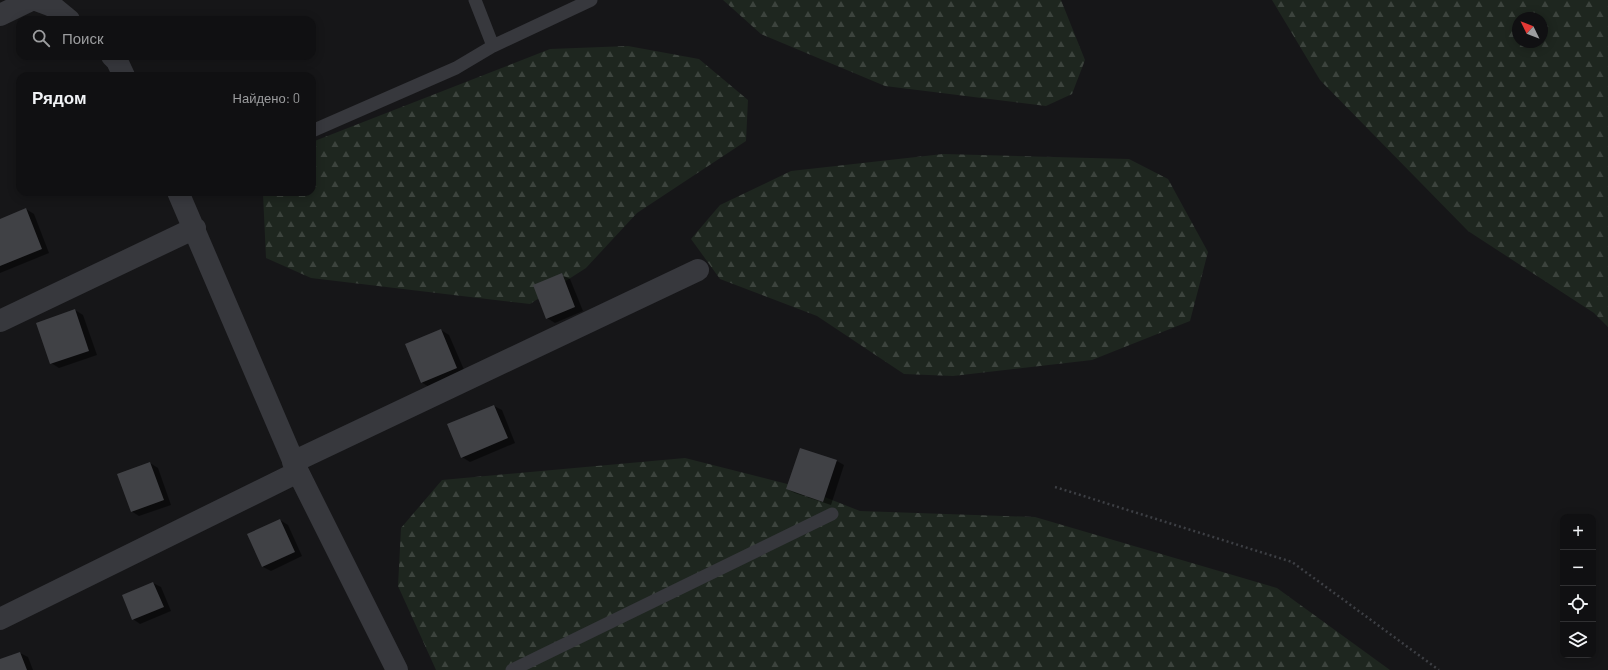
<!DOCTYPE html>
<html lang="ru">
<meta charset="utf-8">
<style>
:root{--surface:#101012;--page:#19191b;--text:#f1f3f6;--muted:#9c9d9f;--line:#303032}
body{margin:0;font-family:Barlow,sans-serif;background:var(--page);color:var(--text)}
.controls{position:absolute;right:12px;bottom:12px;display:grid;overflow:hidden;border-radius:8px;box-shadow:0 2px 10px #0003}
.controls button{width:36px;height:36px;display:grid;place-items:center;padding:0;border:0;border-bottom:1px solid var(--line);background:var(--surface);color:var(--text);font:20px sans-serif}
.compass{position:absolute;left:1512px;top:12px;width:36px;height:36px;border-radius:50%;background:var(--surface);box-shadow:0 2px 10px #0003;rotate:313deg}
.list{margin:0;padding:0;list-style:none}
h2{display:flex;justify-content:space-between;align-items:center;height:52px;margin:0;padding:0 16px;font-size:17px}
h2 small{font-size:13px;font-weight:400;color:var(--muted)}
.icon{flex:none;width:22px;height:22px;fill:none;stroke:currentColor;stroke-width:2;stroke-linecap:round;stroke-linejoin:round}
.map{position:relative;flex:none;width:1608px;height:670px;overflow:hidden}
.search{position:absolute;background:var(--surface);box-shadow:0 2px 10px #0003;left:16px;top:16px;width:300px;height:44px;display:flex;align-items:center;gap:10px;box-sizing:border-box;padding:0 14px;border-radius:12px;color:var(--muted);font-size:15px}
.panel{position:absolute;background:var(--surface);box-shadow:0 2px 10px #0003;left:16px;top:72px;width:300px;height:124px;border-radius:12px}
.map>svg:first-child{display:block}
</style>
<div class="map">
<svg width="1608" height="670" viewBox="0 0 1608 670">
<defs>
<pattern id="forest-firs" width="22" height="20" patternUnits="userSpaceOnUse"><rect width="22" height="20" fill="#1e261f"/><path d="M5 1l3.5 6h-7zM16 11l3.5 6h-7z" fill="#3c433d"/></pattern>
</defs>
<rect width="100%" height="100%" fill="#161618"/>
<path fill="url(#forest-firs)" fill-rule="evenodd" d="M723,0h338l24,60 -13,34 -26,12 -161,-20 -124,-52z
M1272,0h336v327l-14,-14 -126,-82 -148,-151zM1518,18h24v24h-24z
M628,46l71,13 49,41 -2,41 -109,72 -51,55 -56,36 -219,-26 -45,-20 -3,-64 1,-2h48v-50l238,-93z
M943,154l186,5 39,20 40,73 -18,69 -98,39 -139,16 -49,-2 -87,-58 -97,-37 -29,-40 29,-34 71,-34z
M685,458l114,29 61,24 175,6 242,71 113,82h-954l-38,-84 3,-58 41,-48z"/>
<path fill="#0007" d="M26,209l8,5 15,39 -49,20v-53z
M562,275l8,4 13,32 -28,12 -8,-5z
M75,310l8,5 14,40 -38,13 -8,-5z
M441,330l8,5 16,37 -36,15 -8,-5z
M494,406l8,4 13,33 -45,19 -8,-5z
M837,461l7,4 -13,40 -36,-12 -8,-4z
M150,463l8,5 13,37 -32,11 -8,-5z
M280,520l8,5 14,31 -31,15 -8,-4 -15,-32z
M153,583l8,4 10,24 -31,13 -7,-5 -10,-24z
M20,653l8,4 5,13h-33v-9z"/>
<path fill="#404145" d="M26,208l16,41 -42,17v-47z
M562,273l13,34 -29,12 -13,-34z
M75,309l14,42 -39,13 -14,-41z
M441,329l16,39 -36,15 -16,-39z
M494,405l14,33 -47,20 -14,-34z
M800,448l37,12 -14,42 -37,-13z
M150,462l14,38 -33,12 -14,-38z
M280,519l15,33 -33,15 -15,-33z
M153,582l11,25 -32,13 -10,-25z
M20,652l7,18h-27v-11z"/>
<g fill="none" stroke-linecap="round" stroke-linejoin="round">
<path stroke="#3d3f44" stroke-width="2.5" stroke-dasharray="2 3" stroke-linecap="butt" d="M1055,487l237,75 147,108"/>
<path stroke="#37383d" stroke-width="13" d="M493,46l98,-46
M312,131l144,-63 37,-22 -18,-46
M512,670l320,-156"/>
<path stroke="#37383d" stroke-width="22" d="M36,0l16,6 17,14
M0,15l31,-15
M112,56l5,5 7,15
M178,192l120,280 99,198
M0,321l195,-93
M293,462l405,-192
M0,619l298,-147"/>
</g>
</svg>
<div class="controls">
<button>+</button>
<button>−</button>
<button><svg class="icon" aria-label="locate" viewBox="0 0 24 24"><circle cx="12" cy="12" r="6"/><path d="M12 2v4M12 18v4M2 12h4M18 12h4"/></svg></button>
<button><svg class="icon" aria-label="layers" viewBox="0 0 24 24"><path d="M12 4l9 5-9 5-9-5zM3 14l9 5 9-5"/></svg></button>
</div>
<svg class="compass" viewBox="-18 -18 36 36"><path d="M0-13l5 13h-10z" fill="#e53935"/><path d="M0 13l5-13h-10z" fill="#9c9d9f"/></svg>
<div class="search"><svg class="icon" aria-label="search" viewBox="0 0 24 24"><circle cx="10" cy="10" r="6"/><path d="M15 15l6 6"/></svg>Поиск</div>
<section class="panel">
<h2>Рядом<small>Найдено: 0</small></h2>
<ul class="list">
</ul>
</section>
</div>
